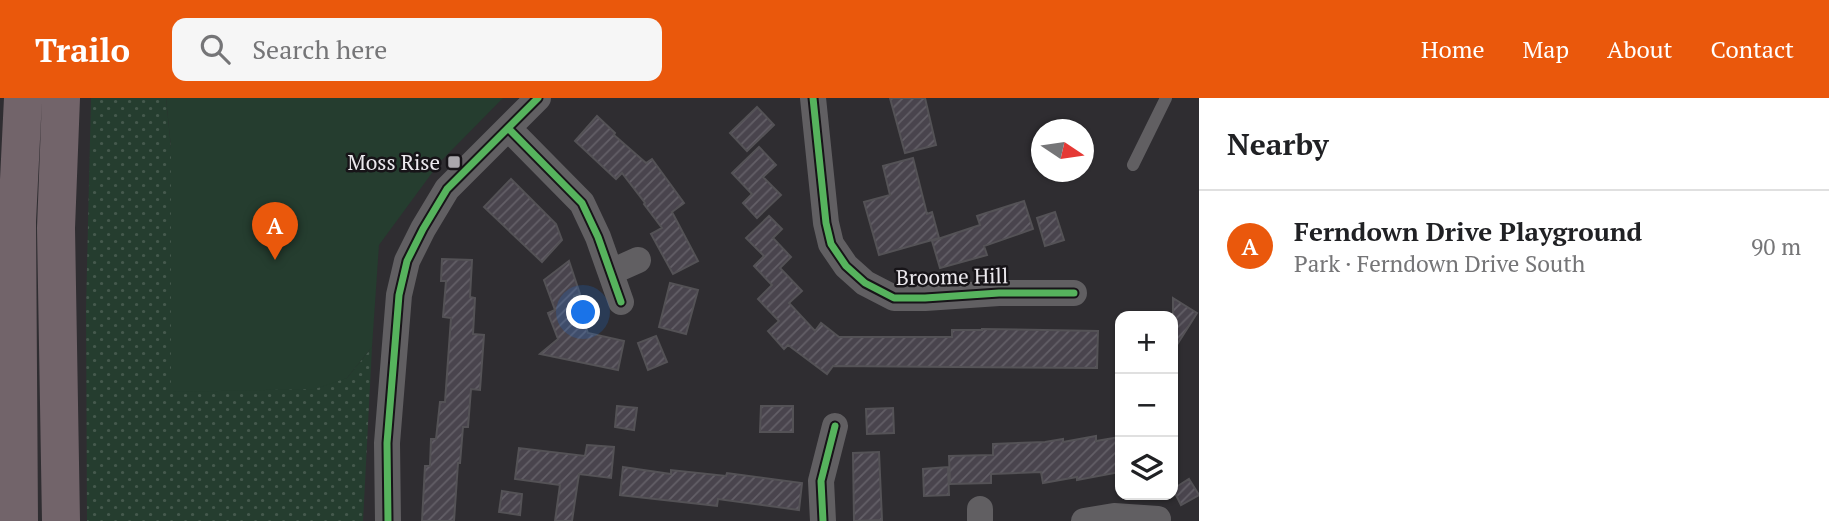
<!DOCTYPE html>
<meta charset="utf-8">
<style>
:root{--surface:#fff;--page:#f6f6f6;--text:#202124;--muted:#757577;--line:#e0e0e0;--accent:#ea580c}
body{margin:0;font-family:"PT Serif",serif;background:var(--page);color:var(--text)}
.controls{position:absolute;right:21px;bottom:21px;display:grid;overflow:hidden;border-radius:14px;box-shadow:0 2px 5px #0004}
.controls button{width:63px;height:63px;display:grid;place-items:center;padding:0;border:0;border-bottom:2px solid var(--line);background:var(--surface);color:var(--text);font:35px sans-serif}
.compass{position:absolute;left:1031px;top:21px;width:63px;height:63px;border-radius:50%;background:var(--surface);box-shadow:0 2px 5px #0004;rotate:103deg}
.you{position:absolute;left:584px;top:215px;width:24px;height:24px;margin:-18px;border:5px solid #fff;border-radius:50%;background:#1a73e8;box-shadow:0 0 0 10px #1a73e833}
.badge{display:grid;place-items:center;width:46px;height:46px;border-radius:50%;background:var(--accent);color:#fff;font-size:23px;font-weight:700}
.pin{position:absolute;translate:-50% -58px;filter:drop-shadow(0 2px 4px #0008)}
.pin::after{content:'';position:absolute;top:37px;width:24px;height:21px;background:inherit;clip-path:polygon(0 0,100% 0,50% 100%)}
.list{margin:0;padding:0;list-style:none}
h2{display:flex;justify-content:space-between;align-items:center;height:91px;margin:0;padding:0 28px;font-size:30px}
h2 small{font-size:23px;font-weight:400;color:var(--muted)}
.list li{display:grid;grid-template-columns:46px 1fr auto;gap:21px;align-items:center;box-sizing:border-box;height:112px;padding:0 28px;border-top:2px solid var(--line)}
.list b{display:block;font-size:26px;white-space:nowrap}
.list p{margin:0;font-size:23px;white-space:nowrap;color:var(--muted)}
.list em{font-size:23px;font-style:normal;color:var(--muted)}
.icon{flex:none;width:38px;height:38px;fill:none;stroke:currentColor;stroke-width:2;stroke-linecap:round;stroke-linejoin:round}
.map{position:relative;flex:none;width:1199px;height:423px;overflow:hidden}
header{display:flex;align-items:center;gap:42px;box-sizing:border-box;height:98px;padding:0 35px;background:var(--accent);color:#fff}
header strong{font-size:33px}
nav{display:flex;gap:38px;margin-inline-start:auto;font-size:24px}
.search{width:490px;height:63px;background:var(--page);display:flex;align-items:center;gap:18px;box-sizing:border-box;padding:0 24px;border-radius:14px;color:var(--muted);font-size:26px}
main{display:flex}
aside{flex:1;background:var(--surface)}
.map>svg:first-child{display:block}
</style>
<header>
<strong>Trailo</strong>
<div class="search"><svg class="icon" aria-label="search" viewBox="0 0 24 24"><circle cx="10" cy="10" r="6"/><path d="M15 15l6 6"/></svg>Search here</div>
<nav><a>Home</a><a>Map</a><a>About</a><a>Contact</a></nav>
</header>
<main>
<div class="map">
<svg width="1199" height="423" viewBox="0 0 1199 423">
<defs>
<pattern id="grass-dots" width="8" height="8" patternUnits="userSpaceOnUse" patternTransform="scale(1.75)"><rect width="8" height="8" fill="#253d2f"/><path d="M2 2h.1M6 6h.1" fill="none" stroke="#45594d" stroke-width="1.8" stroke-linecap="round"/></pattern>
<pattern id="building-hatch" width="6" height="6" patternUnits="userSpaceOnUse" patternTransform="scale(1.75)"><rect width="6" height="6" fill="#49444d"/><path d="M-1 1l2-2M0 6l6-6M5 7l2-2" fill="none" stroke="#635f67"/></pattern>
</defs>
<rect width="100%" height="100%" fill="#2f2d31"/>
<path fill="url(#grass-dots)" d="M91,0h75l5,50v243l176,-13 25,-31 -9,174h-276l-1,-212z"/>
<path fill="#253d2f" d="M166,0h337l-63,64 -61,83 -7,102 -25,31 -32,11 -144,3v-244z"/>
<path fill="url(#building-hatch)" stroke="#545256" stroke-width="2" d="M890,0h35l11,47 -31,8z
M757,9l17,18 -27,26 -17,-18z
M597,18l18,17 -1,2 32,28 6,-4 32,44 -12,9 26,49 -25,13 -22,-40 11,-6 -18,-24 1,-1 -23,-30 -6,6 -41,-38z
M759,49l17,18 -13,12 18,18 -24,23 -14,-15 9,-9 -20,-21z
M913,60l14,56 5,-2 7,26 -60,17 -15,-53 26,-7 -7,-29z
M511,81l45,45 6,16 -20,22 -58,-55z
M1024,103l9,28 -49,17 3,9 -47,13 -8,-27 48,-16 -3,-9z
M1055,114l9,28 -19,6 -8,-28z
M769,118l13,13 -9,9 18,19 -11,11 22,23 -13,12 26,28 6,-8 18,14h113v-7h30v-1l116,2 -1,37 -264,-2 -6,8 -39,-29 -4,4 -16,-18 11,-10 -21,-22 14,-14 -18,-19 10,-10 -18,-18z
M442,161l30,1 -2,37 5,1 -2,36 11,1 -4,55 -9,-1 -3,38h-5l-3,36h-2l-4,58h-32l3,-55h5l1,-27h5l4,-37h5l6,-84 -8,-1 3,-36h-5z
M569,163l11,33 -6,2 14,37 36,8 -6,29 -78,-16 18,-15 -10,-26 7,-3 -11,-30z
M670,185l28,7 -12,44 -27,-7z
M1173,200l24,15 -24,38z
M656,238l11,26 -19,8 -10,-27z
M617,308l20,2 -3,22 -19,-3z
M761,308h32v26h-33z
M893,310l1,25 -27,1 -1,-25z
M1096,338v5l24,-4v35l-43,8v-3l-34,6 -2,-11 -50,2v9l-41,1 -1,-28 44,-1v-11l52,-2 18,-3v3z
M587,347l27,2 -3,31 -32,-4 -7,47h-17l5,-36 -45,-6 4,-31 66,8z
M879,354l3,68 -28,1 -1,-68z
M623,369l48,7v-4l55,6 1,-3 75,10 -3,27 -81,-11 -1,7 -97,-11z
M948,369l1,28 -25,1 -1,-27z
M1189,381l10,16 -18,10 -8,-16z
M502,393l20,3 -2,21 -21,-3z"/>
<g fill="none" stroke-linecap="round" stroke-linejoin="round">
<path stroke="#615f62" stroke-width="12" d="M1133,67l33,-67"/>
<path stroke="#615f62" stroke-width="26" d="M813,0l13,125 5,21 15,22 19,17 29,15h31l74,-5h75
M508,30l74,75 16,34 23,65
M611,174l27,-12
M980,411v12
M388,423l-1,-78 12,-148 8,-34 16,-32 24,-40 91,-91
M823,423l-2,-40 14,-55
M1084,423l30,-5 44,3"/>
<path stroke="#72646a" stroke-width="38" d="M19,423l-2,-300 6,-123
M61,423l-5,-293 5,-130"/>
<g stroke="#171418" stroke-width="11">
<path id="cycleway" d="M813,0l13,125 5,21 15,22 19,17 29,15h31l74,-5h75
M508,30l74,75 16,34 23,65
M388,423l-1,-78 12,-148 8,-34 16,-32 24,-40 91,-91
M823,423l-2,-40 14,-55"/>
</g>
<use href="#cycleway" stroke="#56b35d" stroke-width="7"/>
</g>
<rect fill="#aaa7ac" stroke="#171418" stroke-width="2.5" x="447" y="57" width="14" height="14" rx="3.5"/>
<g text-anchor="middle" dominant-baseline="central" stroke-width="5" stroke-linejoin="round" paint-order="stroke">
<g font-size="21" fill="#ece9ee" stroke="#171418" text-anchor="end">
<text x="440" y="64">Moss Rise</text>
</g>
<g font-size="21" fill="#ece9ee" stroke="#171418">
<text transform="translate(952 178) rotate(-1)">Broome Hill</text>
</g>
</g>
</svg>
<div class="controls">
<button>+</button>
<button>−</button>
<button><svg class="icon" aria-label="layers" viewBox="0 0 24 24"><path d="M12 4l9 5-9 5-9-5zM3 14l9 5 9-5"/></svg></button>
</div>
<svg class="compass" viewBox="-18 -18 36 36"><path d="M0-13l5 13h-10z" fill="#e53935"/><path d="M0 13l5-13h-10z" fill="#757577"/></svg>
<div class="you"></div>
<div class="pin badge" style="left:275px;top:162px">A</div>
</div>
<aside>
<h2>Nearby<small></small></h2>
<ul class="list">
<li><span class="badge">A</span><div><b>Ferndown Drive Playground</b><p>Park · Ferndown Drive South</p></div><em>90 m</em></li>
</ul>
</aside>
</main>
